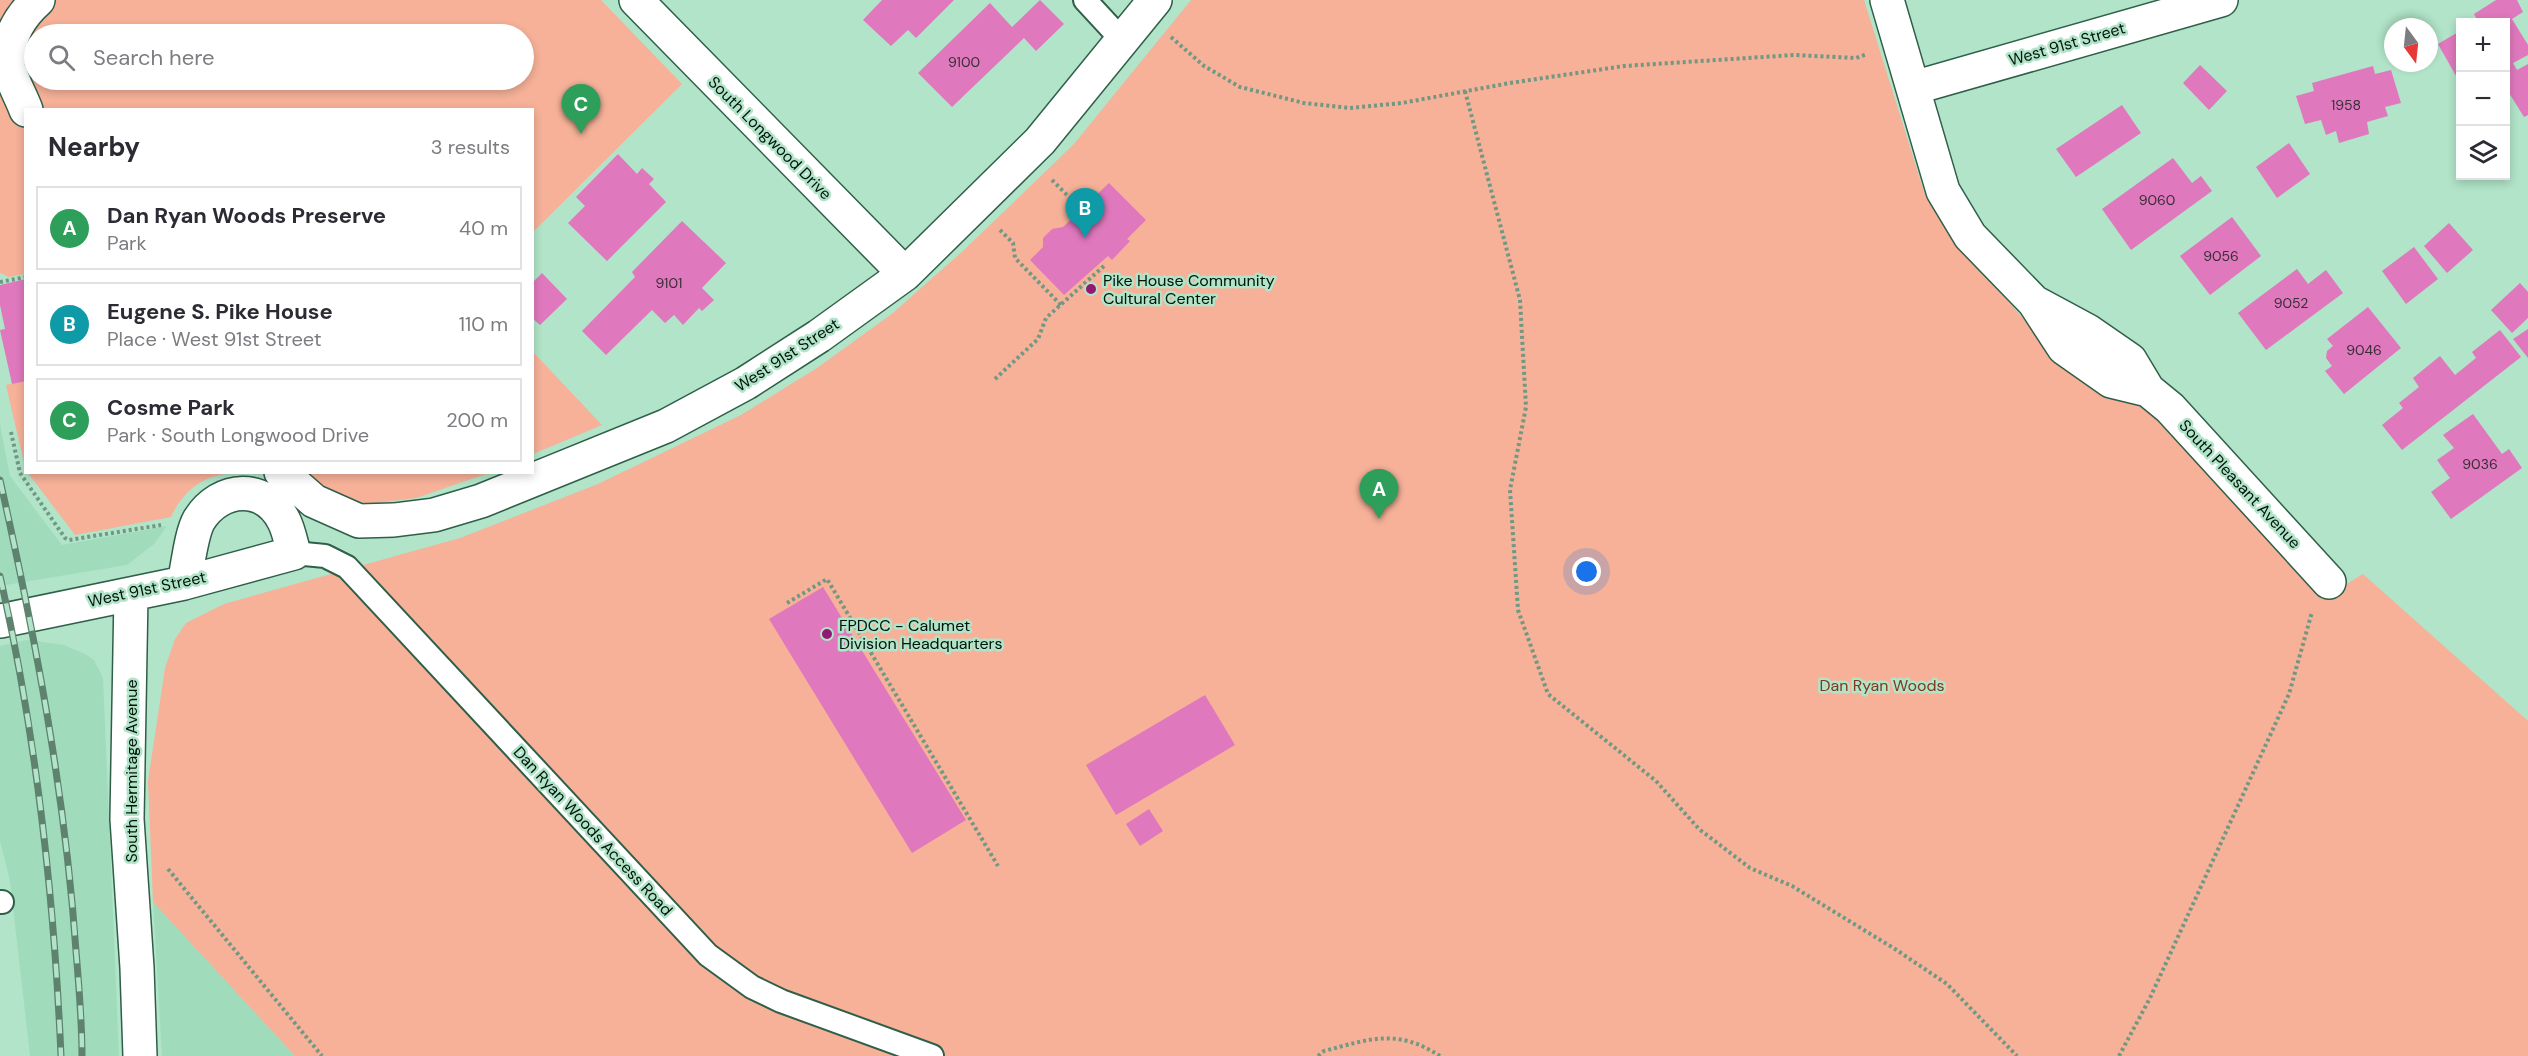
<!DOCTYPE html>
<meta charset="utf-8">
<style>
:root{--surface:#fff;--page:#f7f7f7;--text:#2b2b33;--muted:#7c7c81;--line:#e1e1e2;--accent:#931874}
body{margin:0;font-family:"DM Sans",sans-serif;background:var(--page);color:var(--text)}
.controls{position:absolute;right:18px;top:18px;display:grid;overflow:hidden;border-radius:0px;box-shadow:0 3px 9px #0003}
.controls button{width:54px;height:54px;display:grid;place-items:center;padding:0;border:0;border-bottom:2px solid var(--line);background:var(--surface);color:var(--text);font:30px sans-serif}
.compass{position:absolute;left:2384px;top:18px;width:54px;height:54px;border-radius:50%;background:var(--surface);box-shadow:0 3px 9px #0003;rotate:165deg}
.you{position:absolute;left:1587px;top:572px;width:21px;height:21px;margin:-15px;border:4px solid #fff;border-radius:50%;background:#1a73e8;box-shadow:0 0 0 9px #1a73e833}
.badge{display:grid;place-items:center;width:39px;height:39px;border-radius:50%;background:var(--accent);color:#fff;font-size:20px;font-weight:700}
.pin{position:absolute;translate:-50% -50px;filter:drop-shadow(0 2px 3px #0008)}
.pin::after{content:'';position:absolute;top:32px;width:21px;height:18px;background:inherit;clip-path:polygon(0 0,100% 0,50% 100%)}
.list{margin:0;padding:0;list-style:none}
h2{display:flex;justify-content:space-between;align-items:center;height:78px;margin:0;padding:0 24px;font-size:26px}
h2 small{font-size:20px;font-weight:400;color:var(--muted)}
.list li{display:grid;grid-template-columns:39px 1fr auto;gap:18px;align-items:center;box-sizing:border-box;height:84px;margin:0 12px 12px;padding:0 12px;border:2px solid var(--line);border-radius:0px}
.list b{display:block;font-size:22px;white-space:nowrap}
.list p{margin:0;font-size:20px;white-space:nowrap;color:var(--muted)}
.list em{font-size:20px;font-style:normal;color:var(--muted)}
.icon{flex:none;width:33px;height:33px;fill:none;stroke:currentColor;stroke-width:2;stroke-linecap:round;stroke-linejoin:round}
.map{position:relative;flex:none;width:2528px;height:1056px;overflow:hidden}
.search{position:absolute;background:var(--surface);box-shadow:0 3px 9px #0003;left:24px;top:24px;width:510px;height:66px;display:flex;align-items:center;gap:15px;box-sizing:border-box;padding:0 21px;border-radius:33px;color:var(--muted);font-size:22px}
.panel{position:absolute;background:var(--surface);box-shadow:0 3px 9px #0003;left:24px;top:108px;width:510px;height:366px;border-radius:0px}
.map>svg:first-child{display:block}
</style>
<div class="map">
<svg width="2528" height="1056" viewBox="0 0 2528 1056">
<rect width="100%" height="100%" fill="#b1e4c8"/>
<path fill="#a0dcbc" d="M0,424l10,52 52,69 105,-19 -13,18 -27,21 -127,21z
M27,640l37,5 21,9 9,6 9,18 16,378h-89l-20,-175 -10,-40v-195z
M153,902l12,12 130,142h-133z"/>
<path fill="#f6b198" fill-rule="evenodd" d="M0,0h601l81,84 -149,148 -1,-122h-506l-1,164 -16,3 -9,-4zM34,34h490v46h-490z
M1191,0h673l60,192 23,39 111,128 102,59 162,181 41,-25 165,147v335h-2233l-142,-154 -5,-121 17,-113 10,-29 11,-16 38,-19 236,-66 138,-54 143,-69 76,-47 76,-55 71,-63 110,-106z
M533,352l69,73 -69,29h-1z
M25,381v86l-19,-82z
M28,473h202c-29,4 -47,18 -59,44l-96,18z
M303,473h186l-73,25 -48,6 -44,-11z"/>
<path fill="#df78bd" d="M882,0h72l-38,38 -8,-8 -17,16 -28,-26z
M1040,0l24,24 -28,27 -12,-13 -72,69 -34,-34 72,-70 22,24z
M2496,0h21l6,12 -11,7 16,26v10l-15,8 4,7 11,-6v51l-4,2 -18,-29v-66h-28l-4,-8z
M2460,31v52l-22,-39z
M2200,65l27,26 -18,19 -26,-27z
M2373,66l2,8 16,-4 10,33 -16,4 3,9 -21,6 2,12 -30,9 -3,-12 -10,4 -5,-15 -16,4 -9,-28 18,-5 -2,-8z
M2122,105l19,28 -65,44 -20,-28z
M2289,143l21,31 -33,24 -21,-31z
M618,154l19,20 5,-6 12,11 -5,5 17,18 -59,59 -39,-38 17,-17 -9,-9z
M2173,158l19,25 9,-7 11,15 -81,59 -29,-41z
M1109,183l37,37 -19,19 3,2 -18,19 -4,-4 -44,39 -34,-35 13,-13v-9l9,-9 11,-2z
M2232,217l29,39 -51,39 -30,-39z
M682,221l44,42 -24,25 12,12 -12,11 -3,-3 -16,17 -9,-10 -9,8 -13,-13 -46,45 -24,-24 53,-54 -3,-5z
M2449,223l24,27 -26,23 -23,-27z
M2414,247l24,32 -32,25 -24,-33z
M2297,269l11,15 18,-14 17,23 -77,57 -28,-37z
M542,273l25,26 -27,26 -8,-7v-35z
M26,279v102l-14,3 -12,-54 5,-1 -5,-24v-20z
M2520,283l8,9v26l-16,15 -21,-23z
M2368,307l33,41 -57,46 -19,-23 7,-5 -6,-8 1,-7 6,-5 -6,-7z
M2528,329v29l-15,-19z
M2500,330l21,27 -119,93 -20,-25 21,-17 -4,-5 20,-16 -6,-9 27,-22 15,19 21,-17 -4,-6z
M2473,414l29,40 7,-5 13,19 -71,51 -20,-27 19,-14 -13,-18 17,-12 -11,-13z
M823,587l143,233 -54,33 -143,-234z
M1205,695l30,50 -119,70 -30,-50z
M1149,809l14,22 -23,15 -14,-22z"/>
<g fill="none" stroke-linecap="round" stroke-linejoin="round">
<g stroke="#2f5f48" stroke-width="26">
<path id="service" d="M1085,0l37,40
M294,553l31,3 22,11 361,388 44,32 29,14 151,55
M0,902h2"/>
</g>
<g stroke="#2f5f48" stroke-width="36">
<path id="minor" d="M636,0l269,274
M1887,0l56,191 27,45 64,66 30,46 47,33 37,9
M1913,88l308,-88
M26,110c-5,-14 -15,-30 -17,-44 -3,-26 10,-49 29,-66
M2036,303l52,28 42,29 18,30 22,18 159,174
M281,472l33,29 45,20 35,-1 40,-5 47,-14 185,-75 80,-43 73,-47 86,-62 135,-133 115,-141
M131,594l-4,225 10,149 3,88
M0,621l184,-38 110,-30c-3,-10 -5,-22 -10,-32 -19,-38 -64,-35 -85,-1 -8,14 -11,46 -15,63"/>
</g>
<path stroke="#719883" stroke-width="4" stroke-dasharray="3 3" stroke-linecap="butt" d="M1171,37l33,29 36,21 64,16 46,5 52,-5 108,-20 114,-17 170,-11 62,3 11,-4
M1465,91l55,209 6,107 -16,83 8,120 30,84 108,87 43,48 51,39 42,18 103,63 52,35 70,72
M1052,180l29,29
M1000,230l13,13 2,15 46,47
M0,282l26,-5
M995,379l43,-40 8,-21 58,-52
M11,432l9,41 45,65 4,2 92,-15
M787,603l40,-24 171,287
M168,869l154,187
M1318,1056l6,-5c46,-12 73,-23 116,5
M2119,1056l31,-58 139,-304 23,-82"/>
<use href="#service" stroke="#fff" stroke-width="22"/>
<use href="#minor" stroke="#fff" stroke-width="33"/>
<g stroke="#5e826e" stroke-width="7">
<path id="rail" d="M0,480c35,156 65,312 76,471 3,35 6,70 6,105
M0,576c36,158 54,318 61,480"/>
</g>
<use href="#rail" stroke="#b1e4c8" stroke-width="4.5" stroke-dasharray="14" stroke-linecap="butt"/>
</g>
<g fill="#931874" stroke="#b1e4c8" stroke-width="2">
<circle cx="1091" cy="289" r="6"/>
<circle cx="827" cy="634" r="6"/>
</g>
<g text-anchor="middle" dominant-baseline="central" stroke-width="5" stroke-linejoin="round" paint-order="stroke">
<g font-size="14" fill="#392d37">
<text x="964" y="62">9100</text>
<text x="2346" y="105">1958</text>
<text x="2157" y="200">9060</text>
<text x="2221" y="256">9056</text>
<text x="669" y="283">9101</text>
<text x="2291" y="303">9052</text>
<text x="2364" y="350">9046</text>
<text x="2480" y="464">9036</text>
</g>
<g font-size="16" fill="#02140a" stroke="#b1e4c8">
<text transform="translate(2067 44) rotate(-16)">West 91st Street</text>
<text transform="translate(770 138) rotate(45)">South Longwood Drive</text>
<text transform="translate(787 355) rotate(-33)">West 91st Street</text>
<text transform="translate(2240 484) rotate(47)">South Pleasant Avenue</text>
<text transform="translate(147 589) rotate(-12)">West 91st Street</text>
<text transform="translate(131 771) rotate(-90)">South Hermitage Avenue</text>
<text transform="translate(593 831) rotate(47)">Dan Ryan Woods Access Road</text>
</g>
<g font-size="16" fill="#02140a" stroke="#b1e4c8" text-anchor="start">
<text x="1103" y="280">Pike House Community<tspan x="1103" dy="18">Cultural Center</tspan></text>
<text x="839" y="625">FPDCC - Calumet<tspan x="839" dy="18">Division Headquarters</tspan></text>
</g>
<g font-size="16" fill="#80371b" stroke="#b1e4c8">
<text x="1882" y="685">Dan Ryan Woods</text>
</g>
</g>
</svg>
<div class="controls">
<button>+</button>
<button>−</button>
<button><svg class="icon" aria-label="layers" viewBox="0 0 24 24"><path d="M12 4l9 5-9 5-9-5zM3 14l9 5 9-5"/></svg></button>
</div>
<svg class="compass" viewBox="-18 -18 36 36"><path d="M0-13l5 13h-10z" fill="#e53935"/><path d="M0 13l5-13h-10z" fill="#7c7c81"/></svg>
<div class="you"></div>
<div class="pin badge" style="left:1379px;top:519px;background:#2e9e5b">A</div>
<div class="pin badge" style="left:1085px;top:238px;background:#0f9aa8">B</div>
<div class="pin badge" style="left:581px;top:134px;background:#2e9e5b">C</div>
<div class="search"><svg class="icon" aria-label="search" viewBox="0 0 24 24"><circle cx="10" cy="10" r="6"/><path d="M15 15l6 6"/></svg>Search here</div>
<section class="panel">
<h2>Nearby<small>3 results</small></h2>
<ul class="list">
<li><span class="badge" style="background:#2e9e5b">A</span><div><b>Dan Ryan Woods Preserve</b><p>Park</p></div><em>40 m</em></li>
<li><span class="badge" style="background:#0f9aa8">B</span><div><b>Eugene S. Pike House</b><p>Place · West 91st Street</p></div><em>110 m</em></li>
<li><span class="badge" style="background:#2e9e5b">C</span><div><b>Cosme Park</b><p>Park · South Longwood Drive</p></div><em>200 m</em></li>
</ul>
</section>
</div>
